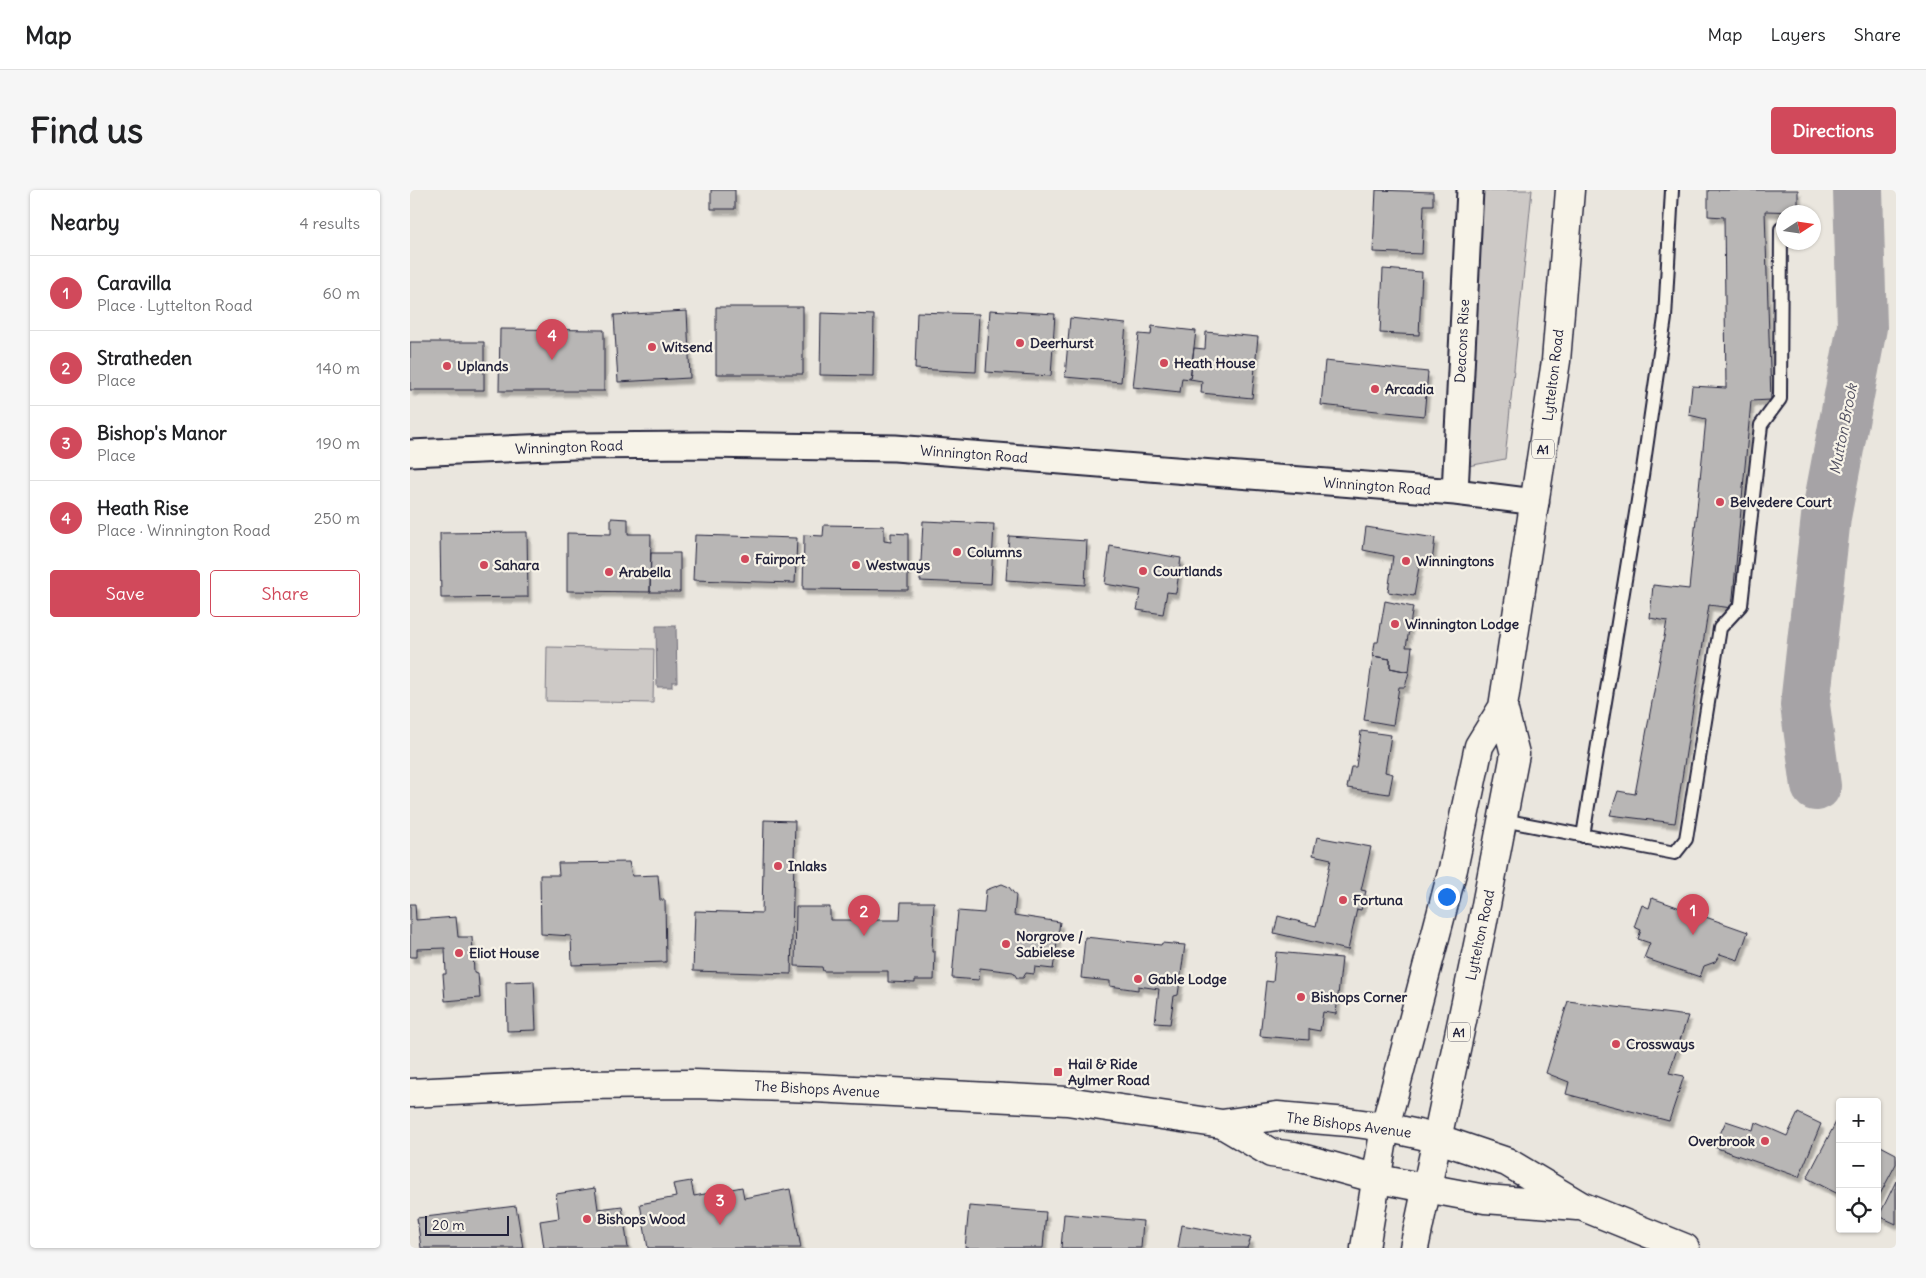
<!DOCTYPE html>
<meta charset="utf-8">
<style>
:root{--surface:#fff;--page:#f6f6f6;--text:#202124;--muted:#757577;--line:#e0e0e0;--accent:#d1495b}
body{margin:0;font-family:Delius,sans-serif;background:var(--page);color:var(--text)}
.controls{position:absolute;right:15px;bottom:15px;display:grid;overflow:hidden;border-radius:5px;box-shadow:0 1px 4px #0004}
.controls button{width:45px;height:45px;display:grid;place-items:center;padding:0;border:0;border-bottom:1px solid var(--line);background:var(--surface);color:var(--text);font:25px sans-serif}
.compass{position:absolute;left:1366px;top:15px;width:45px;height:45px;border-radius:50%;background:var(--surface);box-shadow:0 1px 4px #0004;rotate:78deg}
.scale{position:absolute;left:15px;bottom:12px;width:84px;box-sizing:border-box;padding-left:5px;border:2px solid #22223b;border-top:0;font-size:14px;line-height:18px;white-space:nowrap;color:#22223b;-webkit-text-stroke:4px #f7f3e8;paint-order:stroke}
.you{position:absolute;left:1036px;top:706px;width:18px;height:18px;margin:-12px;border:4px solid #fff;border-radius:50%;background:#1a73e8;box-shadow:0 0 0 8px #1a73e833}
.badge{display:grid;place-items:center;width:32px;height:32px;border-radius:50%;background:var(--accent);color:#fff;font-size:16px;font-weight:700}
.pin{position:absolute;translate:-50% -41px;filter:drop-shadow(0 1px 2px #0008)}
.pin::after{content:'';position:absolute;top:26px;width:18px;height:15px;background:inherit;clip-path:polygon(0 0,100% 0,50% 100%)}
.list{margin:0;padding:0;list-style:none}
h2{display:flex;justify-content:space-between;align-items:center;height:65px;margin:0;padding:0 20px;font-size:21px}
h2 small{font-size:16px;font-weight:400;color:var(--muted)}
.list li{display:grid;grid-template-columns:32px 1fr auto;gap:15px;align-items:center;box-sizing:border-box;height:75px;padding:0 20px;border-top:1px solid var(--line)}
.list b{display:block;font-size:19px;white-space:nowrap}
.list p{margin:0;font-size:16px;white-space:nowrap;color:var(--muted)}
.list em{font-size:16px;font-style:normal;color:var(--muted)}
.actions{display:flex;gap:10px;padding:15px 20px}
.actions a{flex:1;padding:11px 0;border:1px solid var(--accent);border-radius:5px;text-align:center;font-size:18px;color:var(--accent)}
.actions .main{background:var(--accent);color:#fff}
.icon{flex:none;width:28px;height:28px;fill:none;stroke:currentColor;stroke-width:2;stroke-linecap:round;stroke-linejoin:round}
.map{position:relative;flex:none;width:1486px;height:1058px;overflow:hidden;border-radius:5px}
header{display:flex;align-items:center;gap:30px;box-sizing:border-box;height:70px;padding:0 25px;background:var(--surface);border-bottom:1px solid var(--line)}
header strong{font-size:24px}
nav{display:flex;gap:28px;margin-inline-start:auto;font-size:18px}
.intro{display:flex;align-items:center;justify-content:space-between;box-sizing:border-box;height:120px;padding:0 30px}
h1{margin:0;font-size:35px}
.button{padding:12px 22px;border-radius:5px;background:var(--accent);color:#fff;font-size:18px;font-weight:700}
main{display:flex;gap:30px;padding:0 30px}
aside{flex:1;background:var(--surface);border-radius:5px;box-shadow:0 1px 4px #0004}
.map>svg:first-child{display:block}
</style>
<header>
<strong>Map</strong>
<nav><a>Map</a><a>Layers</a><a>Share</a></nav>
</header>
<div class="intro"><h1>Find us</h1><a class="button">Directions</a></div>
<main>
<aside>
<h2>Nearby<small>4 results</small></h2>
<ul class="list">
<li><span class="badge">1</span><div><b>Caravilla</b><p>Place · Lyttelton Road</p></div><em>60 m</em></li>
<li><span class="badge">2</span><div><b>Stratheden</b><p>Place</p></div><em>140 m</em></li>
<li><span class="badge">3</span><div><b>Bishop's Manor</b><p>Place</p></div><em>190 m</em></li>
<li><span class="badge">4</span><div><b>Heath Rise</b><p>Place · Winnington Road</p></div><em>250 m</em></li>
</ul>
<div class="actions"><a class="main">Save</a><a>Share</a></div>
</aside>
<div class="map">
<svg width="1486" height="1058" viewBox="0 0 1486 1058">
<defs>
<filter id="shadow"><feDropShadow dx="3" dy="5.5" stdDeviation="1" flood-color="#0004"/></filter>
</defs>
<rect width="100%" height="100%" fill="#eae6de"/>
<filter id="ink" filterUnits="userSpaceOnUse"><feTurbulence type="fractalNoise" baseFrequency=".02" numOctaves="2"/><feDisplacementMap in="SourceGraphic" scale="10" xChannelSelector="R" yChannelSelector="G"/><feConvolveMatrix kernelMatrix="1 2 1 2 8 2 1 2 1" color-interpolation-filters="sRGB"/></filter>
<g filter="url(#ink)">
<path fill="#cdc9c6" stroke="#787680" d="M1072 0H1122L1095 269 1058 276Z
M137 457 244 459 243 513 136 511Z"/>
<path fill="#a6a3a6" stroke="#716f7b" d="M246 436H266L267 492H262V497H247Z"/>
<g fill="none" stroke-linecap="round" stroke-linejoin="round">
<path stroke="#a6a3a6" stroke-width="50" d="M1406 596 1395 515 1416 327 1452 137 1448 0"/>
</g>
<path fill="#b8b6b5" stroke="#22223b" filter="url(#shadow)" d="M301 0H325V19H301Z
M966 0 1023 2V15H1014L1012 64 963 62Z
M1298 0H1388V22L1355 21 1361 210 1341 211 1322 418 1299 415 1265 633 1200 625 1208 601 1225 604 1257 431 1240 428 1243 395 1279 399 1296 229 1279 225 1282 196 1316 198 1314 27 1298 26Z
M973 79 1012 82 1009 145 970 143Z
M306 117H393V184H306Z
M580 120 645 124 641 186 576 182Z
M277 121 280 188 208 192 204 125Z
M507 122 569 124 566 182 505 179Z
M411 123 464 125 463 186 410 185Z
M660 128 716 134 711 192 655 187Z
M742 136 786 141 780 189 772 188 770 202 723 197 729 144 741 145Z
M90 139 194 140V201H89Z
M796 142 848 147 842 208 791 203 792 191 780 189 784 158 795 159Z
M0 152H74V200H0Z
M915 171 1018 182 1014 226 911 215Z
M201 328 218 329V344H241L240 402 157 401V343L201 344Z
M513 331 584 334 581 394 510 391Z
M414 335 474 336V351L481 352V343L498 344V400L393 399 394 345 413 346Z
M956 337 1025 348 1022 372 1010 371 1004 406 978 402 983 366 953 360Z
M117 342 118 407 31 408 30 343Z
M285 345 387 348 385 393 283 390Z
M599 346 677 351 675 395 596 390Z
M700 356 771 368 766 403 757 402 753 424 727 420 731 400 695 394Z
M241 363H270V402H240Z
M975 411 1003 417 996 457H1002L999 482 980 478V469L963 466 965 452H968Z
M963 466 980 469V478L999 482 995 497H989L983 535 954 530Z
M951 541 981 545 975 582 983 584 979 604 937 598 941 577H946Z
M354 630 385 631 381 784 283 781 285 721 352 723Z
M907 647 961 657 951 700 956 701 951 720 947 719 938 760 864 743 868 726 906 736 921 669 903 665Z
M219 672 222 686 248 685 250 710H255L256 772 162 775 161 746 131 744 130 685H149L148 673Z
M592 694 599 697 606 706 604 725 650 732 643 779 625 777 624 784 616 783 613 788H607L603 782 570 778 569 790 542 788 548 721 574 723 576 700Z
M1242 708 1338 742 1328 770 1310 764 1305 772 1294 776 1290 787 1234 768 1240 753 1228 749 1231 740 1224 737 1232 715 1239 718Z
M491 712H524L522 762H525L524 790H505V793L478 792V781H413L412 777 385 776 386 717H420V730H490Z
M0 714H5L6 730 46 727 48 747H62L64 782 68 783 70 808 35 811 33 784H36L35 758 7 759V767H0Z
M675 747 751 755 752 753 775 755 768 805 764 806 760 834 745 833 749 799 728 796V800L700 796V791L671 788Z
M866 762 932 768 926 824 913 822 910 841 899 839V850L850 846 856 791 863 792Z
M124 791 126 840 97 841 96 792Z
M1158 811 1278 826 1259 883 1274 886 1259 931 1156 904 1159 892 1136 883Z
M1388 923 1411 934 1389 987 1304 957 1316 931 1343 940 1345 932 1377 946Z
M1426 932 1430 935V1005L1397 988Z
M1467 954 1486 964V974L1467 1010Z
M281 991 284 1006 332 997 334 1008 380 999 391 1058H238L230 1014 266 1007 263 994Z
M1486 991V1034L1469 1026Z
M185 998 188 1019 212 1016 218 1058H134L130 1031 149 1028 146 1004Z
M106 1016 113 1058H11L7 1028Z
M559 1016 636 1022 633 1058H555Z
M654 1024 733 1031 731 1058H651Z
M772 1035 841 1048 837 1058H768Z"/>
<g fill="none" stroke-linecap="round" stroke-linejoin="round">
<g stroke="#22223b" stroke-width="16">
<path id="lane" d="M1093 630 1265 663 1276 649 1310 438 1331 415 1351 235 1370 209 1371 39
M1173 646 1232 286 1255 128 1262 0"/>
</g>
<g stroke="#22223b" stroke-width="29">
<path id="street" d="M0 263 163 256 292 255 485 258 1045 302 1126 312
M1045 302 1060 0"/>
</g>
<g stroke="#22223b" stroke-width="31">
<path id="secondary" d="M0 903 166 895 283 894 405 898 657 911 812 934 867 926 938 932 975 937 1026 948 1097 972 1171 1016 1275 1058
M812 934 861 963 884 966 968 989 1075 1009 1167 1016"/>
</g>
<g stroke="#22223b" stroke-width="31">
<path id="highway" d="M955 1058 975 937 1043 679 1069 556 1093 517
M1004 1058 1072 736 1105 564 1093 517 1146 171 1160 0"/>
</g>
<use href="#lane" stroke="#f7f3e8" stroke-width="12"/>
<use href="#street" stroke="#f7f3e8" stroke-width="25"/>
<use href="#secondary" stroke="#f7f3e8" stroke-width="28"/>
<use href="#highway" stroke="#f7f3e8" stroke-width="28"/>
</g>
</g>
<g fill="#d1495b" stroke="#f7f3e8" stroke-width="2">
<circle cx="610" cy="153" r="5"/>
<circle cx="242" cy="157" r="5"/>
<circle cx="754" cy="173" r="5"/>
<circle cx="37" cy="176" r="5"/>
<circle cx="965" cy="199" r="5"/>
<circle cx="1310" cy="312" r="5"/>
<circle cx="547" cy="362" r="5"/>
<circle cx="335" cy="369" r="5"/>
<circle cx="996" cy="371" r="5"/>
<circle cx="74" cy="375" r="5"/>
<circle cx="446" cy="375" r="5"/>
<circle cx="733" cy="381" r="5"/>
<circle cx="199" cy="382" r="5"/>
<circle cx="985" cy="434" r="5"/>
<circle cx="368" cy="676" r="5"/>
<circle cx="933" cy="710" r="5"/>
<circle cx="596" cy="754" r="5"/>
<circle cx="49" cy="763" r="5"/>
<circle cx="728" cy="789" r="5"/>
<circle cx="891" cy="807" r="5"/>
<circle cx="1206" cy="854" r="5"/>
<rect x="643" y="877" width="10" height="10" rx="2.5"/>
<circle cx="1355" cy="951" r="5"/>
<circle cx="177" cy="1029" r="5"/>
</g>
<g text-anchor="middle" dominant-baseline="central" stroke-width="4.5" stroke-linejoin="round" paint-order="stroke">
<g fill="#f7f3e8" stroke="#62616f" stroke-width="1">
<rect x="1122" y="249.5" width="22" height="19" rx="4"/>
<rect x="1038" y="832.5" width="22" height="19" rx="4"/>
</g>
<g font-size="12" font-weight="bold" fill="#22223b">
<text x="1133" y="259">A1</text>
<text x="1049" y="842">A1</text>
</g>
<g font-size="14" fill="#22223b" stroke="#f7f3e8">
<text transform="translate(1052 151) rotate(-87)">Deacons Rise</text>
<text transform="translate(1143 185) rotate(-83)">Lyttelton Road</text>
<text transform="translate(159 257) rotate(-2)">Winnington Road</text>
<text transform="translate(564 264) rotate(4)">Winnington Road</text>
<text transform="translate(967 296) rotate(4)">Winnington Road</text>
<text transform="translate(1070 745) rotate(-78)">Lyttelton Road</text>
<text transform="translate(407 899) rotate(3)">The Bishops Avenue</text>
<text transform="translate(939 935) rotate(7)">The Bishops Avenue</text>
</g>
<g font-size="14" font-weight="bold" fill="#22223b" stroke="#f7f3e8" text-anchor="start">
<text x="620" y="153">Deerhurst</text>
<text x="252" y="157">Witsend</text>
<text x="764" y="173">Heath House</text>
<text x="47" y="176">Uplands</text>
<text x="975" y="199">Arcadia</text>
<text x="1320" y="312">Belvedere Court</text>
<text x="557" y="362">Columns</text>
<text x="345" y="369">Fairport</text>
<text x="1006" y="371">Winningtons</text>
<text x="84" y="375">Sahara</text>
<text x="456" y="375">Westways</text>
<text x="743" y="381">Courtlands</text>
<text x="209" y="382">Arabella</text>
<text x="995" y="434">Winnington Lodge</text>
<text x="378" y="676">Inlaks</text>
<text x="943" y="710">Fortuna</text>
<text x="606" y="746">Norgrove /<tspan x="606" dy="16">Sabielese</tspan></text>
<text x="59" y="763">Eliot House</text>
<text x="738" y="789">Gable Lodge</text>
<text x="901" y="807">Bishops Corner</text>
<text x="1216" y="854">Crossways</text>
<text x="658" y="874">Hail &amp; Ride<tspan x="658" dy="16">Aylmer Road</tspan></text>
<text x="1345" y="951" text-anchor="end">Overbrook</text>
<text x="187" y="1029">Bishops Wood</text>
</g>
<g font-size="15" font-style="italic" fill="#504f60" stroke="#f7f3e8">
<text transform="translate(1433 239) rotate(-79)">Mutton Brook</text>
</g>
</g>
</svg>
<div class="controls">
<button>+</button>
<button>−</button>
<button><svg class="icon" aria-label="locate" viewBox="0 0 24 24"><circle cx="12" cy="12" r="6"/><path d="M12 2v4M12 18v4M2 12h4M18 12h4"/></svg></button>
</div>
<svg class="compass" viewBox="-18 -18 36 36"><path d="M0-13l5 13h-10z" fill="#e53935"/><path d="M0 13l5-13h-10z" fill="#757577"/></svg>
<div class="scale">20 m</div>
<div class="you"></div>
<div class="pin badge" style="left:1283px;top:745px">1</div>
<div class="pin badge" style="left:454px;top:746px">2</div>
<div class="pin badge" style="left:310px;top:1035px">3</div>
<div class="pin badge" style="left:142px;top:170px">4</div>
</div>
</main>
